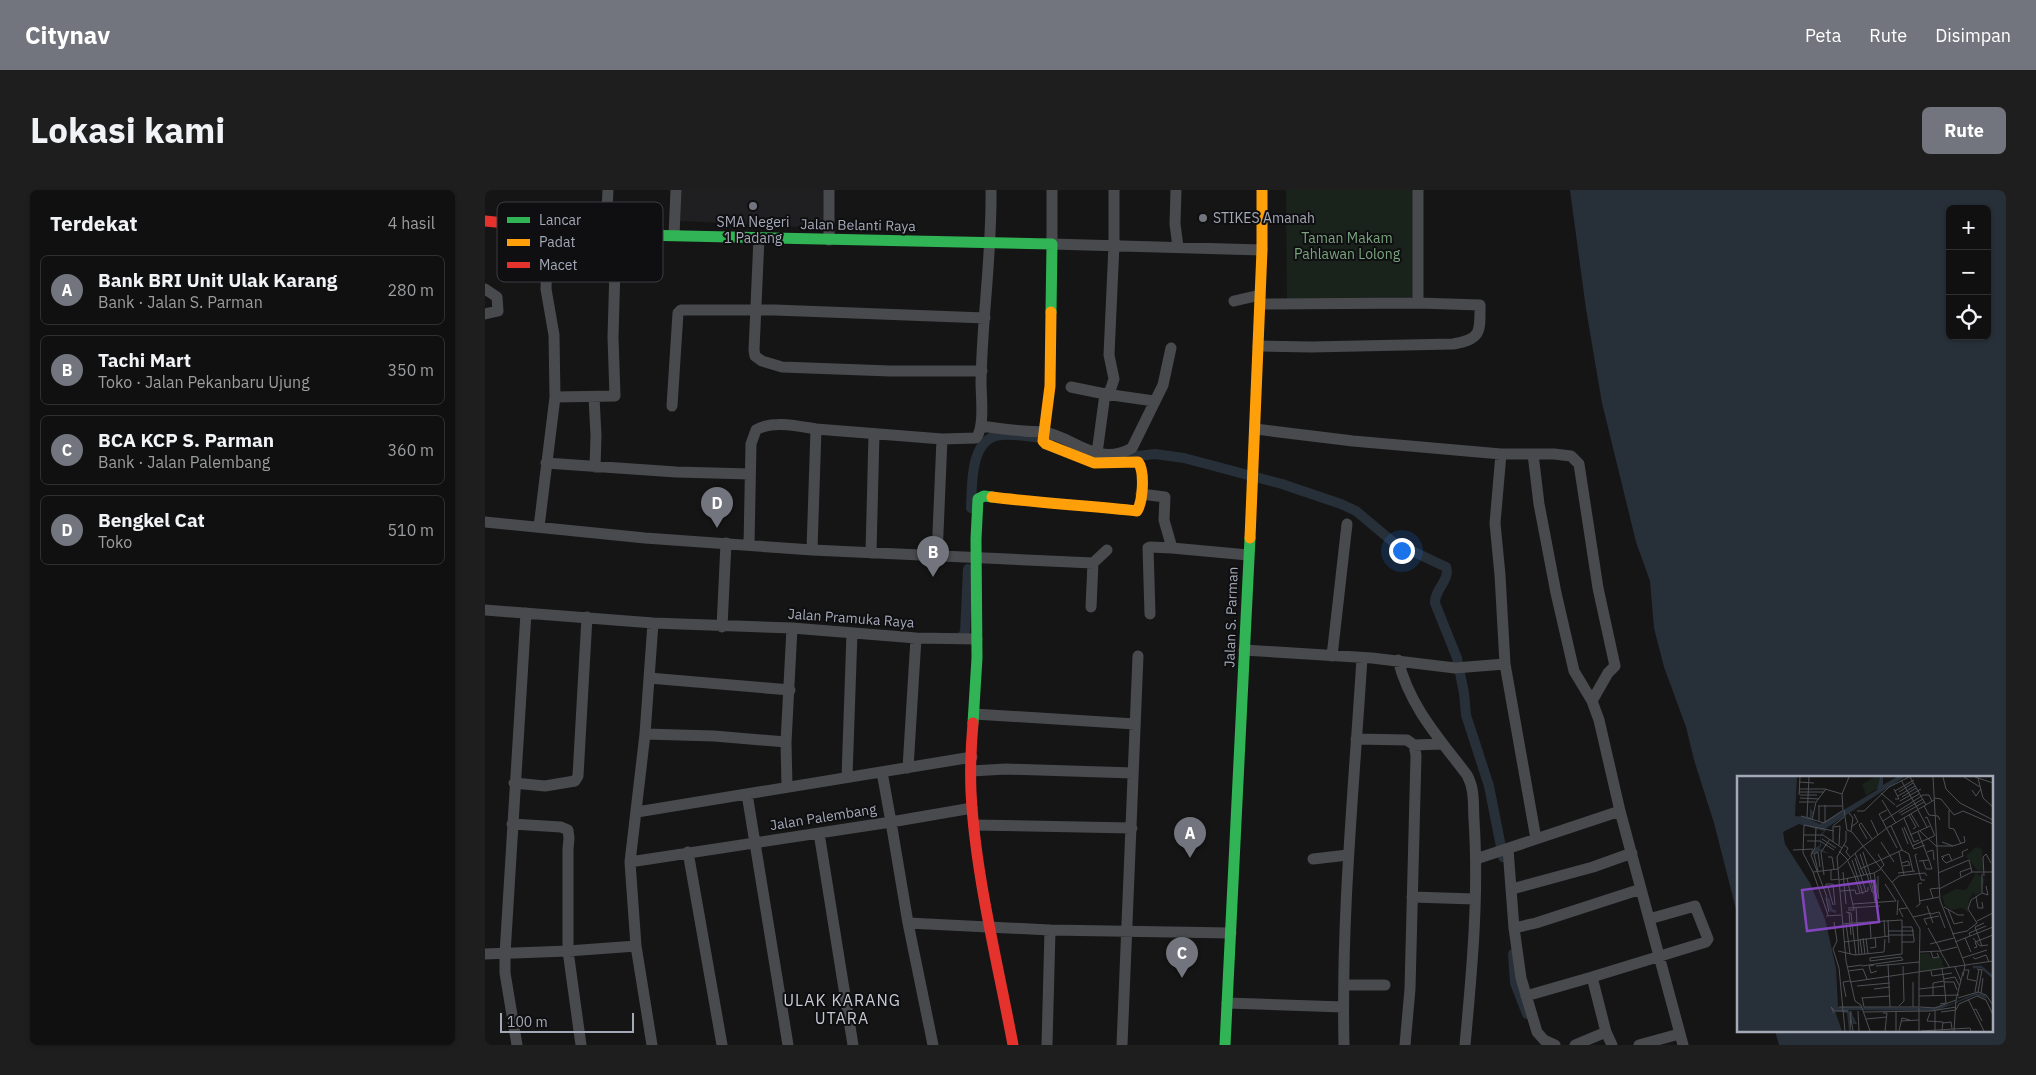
<!DOCTYPE html>
<html lang="id">
<meta charset="utf-8">
<style>
:root{--surface:#101010;--page:#1e1e1e;--text:#f1f3f6;--muted:#9c9d9f;--line:#303030;--accent:#72757e}
body{margin:0;font-family:"IBM Plex Sans",sans-serif;background:var(--page);color:var(--text)}
.controls{position:absolute;right:15px;top:15px;display:grid;overflow:hidden;border-radius:8px;box-shadow:0 1px 4px #0004}
.controls button{width:45px;height:45px;display:grid;place-items:center;padding:0;border:0;border-bottom:1px solid var(--line);background:var(--surface);color:var(--text);font:25px sans-serif}
.scale{position:absolute;left:15px;bottom:12px;width:134px;box-sizing:border-box;padding-left:5px;border:2px solid #a4a9b7;border-top:0;font-size:14px;line-height:18px;white-space:nowrap;color:#a4a9b7;-webkit-text-stroke:4px #0f0f11;paint-order:stroke}
.you{position:absolute;left:916px;top:360px;width:18px;height:18px;margin:-12px;border:4px solid #fff;border-radius:50%;background:#1a73e8;box-shadow:0 0 0 8px #1a73e833}
.badge{display:grid;place-items:center;width:32px;height:32px;border-radius:50%;background:var(--accent);color:#fff;font-size:16px;font-weight:700}
.pin{position:absolute;translate:-50% -41px;filter:drop-shadow(0 1px 2px #0008)}
.pin::after{content:'';position:absolute;top:26px;width:18px;height:15px;background:inherit;clip-path:polygon(0 0,100% 0,50% 100%)}
.list{margin:0;padding:0;list-style:none}
h2{display:flex;justify-content:space-between;align-items:center;height:65px;margin:0;padding:0 20px;font-size:21px}
h2 small{font-size:16px;font-weight:400;color:var(--muted)}
.list li{display:grid;grid-template-columns:32px 1fr auto;gap:15px;align-items:center;box-sizing:border-box;height:70px;margin:0 10px 10px;padding:0 10px;border:1px solid var(--line);border-radius:8px}
.list b{display:block;font-size:19px;white-space:nowrap}
.list p{margin:0;font-size:16px;white-space:nowrap;color:var(--muted)}
.list em{font-size:16px;font-style:normal;color:var(--muted)}
.icon{flex:none;width:28px;height:28px;fill:none;stroke:currentColor;stroke-width:2;stroke-linecap:round;stroke-linejoin:round}
.map{position:relative;flex:none;width:1521px;height:855px;overflow:hidden;border-radius:8px}
header{display:flex;align-items:center;gap:30px;box-sizing:border-box;height:70px;padding:0 25px;background:var(--accent);color:#fff}
header strong{font-size:24px}
nav{display:flex;gap:28px;margin-inline-start:auto;font-size:18px}
.intro{display:flex;align-items:center;justify-content:space-between;box-sizing:border-box;height:120px;padding:0 30px}
h1{margin:0;font-size:35px}
.button{padding:12px 22px;border-radius:8px;background:var(--accent);color:#fff;font-size:18px;font-weight:700}
main{display:flex;gap:30px;padding:0 30px}
aside{flex:1;background:var(--surface);border-radius:8px;box-shadow:0 1px 4px #0004}
.map>svg:first-child{display:block}
</style>
<header>
<strong>Citynav</strong>
<nav><a>Peta</a><a>Rute</a><a>Disimpan</a></nav>
</header>
<div class="intro"><h1>Lokasi kami</h1><a class="button">Rute</a></div>
<main>
<aside>
<h2>Terdekat<small>4 hasil</small></h2>
<ul class="list">
<li><span class="badge">A</span><div><b>Bank BRI Unit Ulak Karang</b><p>Bank · Jalan S. Parman</p></div><em>280 m</em></li>
<li><span class="badge">B</span><div><b>Tachi Mart</b><p>Toko · Jalan Pekanbaru Ujung</p></div><em>350 m</em></li>
<li><span class="badge">C</span><div><b>BCA KCP S. Parman</b><p>Bank · Jalan Palembang</p></div><em>360 m</em></li>
<li><span class="badge">D</span><div><b>Bengkel Cat</b><p>Toko</p></div><em>510 m</em></li>
</ul>
</aside>
<div class="map">
<svg width="1521" height="855" viewBox="0 0 1521 855">
<rect width="100%" height="100%" fill="#151515"/>
<path fill="#1f1f21" d="M196 0H341L340 38 195 31Z"/>
<path fill="#1a221c" d="M801 0H932L935 112 802 113Z"/>
<path fill="#272f38" fill-rule="evenodd" d="M1085 0H1521V855H1294L1290 841H1507V588H1254L1253 727 1229 633 1209 570 1201 537 1179 477 1169 438 1165 391 1151 352 1117 213 1101 119ZM1465 19H1502V146H1465Z"/>
<g fill="none" stroke-linecap="round" stroke-linejoin="round">
<path stroke="#272f38" stroke-width="10" d="M643 267 670 264 699 268 797 294 856 314 871 321 908 352 961 377C966 389 949 400 950 413L972 468 979 503 981 525 1004 596 1018 667
M486 318C487 298 485 256 508 247 519 242 550 247 563 249
M468 448H475L480 443 483 379
M1028 764 1030 793 1042 824"/>
<path stroke="#484a4e" stroke-width="11" d="M344 0V50
M567 0V54L777 60
M691 0 690 34 693 57
M933 0V113
M121 43 123 0
M189 45 191 0
M274 48 269 160 270 166 277 171 297 177 405 181H497
M0 99 12 107 13 121 0 124
M749 111 775 105
M773 156 826 157 968 154C997 149 995 142 995 115L933 113 775 114
M586 197 620 204 669 211
M70 207 130 206 128 147 131 44
M109 207 111 246 110 277
M187 216 193 123 196 120H290L500 128
M496 236C510 238 524 240 539 241 545 242 552 241 558 242 588 246 612 278 647 258L678 195 686 158
M770 239 868 251 1016 264H1069L1086 266 1094 274 1113 398 1130 476 1123 483 1107 511
M612 263 620 204 625 201 629 189 624 165 629 55V0
M1016 264 1010 333 1015 385 1020 474 1051 649
M1048 264 1054 314 1071 403 1089 481 1107 511 1114 530 1135 621 1198 855
M61 273 191 282 265 284
M656 304 680 307 679 330 687 358 763 365
M0 332 160 348 327 360 608 373 622 360
M54 337 70 207 69 145 61 99 63 38
M264 355 266 254 271 240C287 230 313 236 331 239
M327 360 331 239 457 249
M386 363 389 244
M452 366 457 249 491 248C500 237 496 206 496 192 497 128 507 64 506 0
M606 417 608 373
M0 420 168 433 307 438 431 448 492 449
M665 424 663 358 665 357 687 358
M237 437 241 353
M759 460 887 468 970 478 1020 474
M847 466 862 334
M913 470C925 517 954 548 982 585 990 599 988 615 989 630 994 705 987 780 980 855
M164 488 305 500
M489 524 650 534
M160 544 229 546 301 552
M871 549 922 550 929 555 931 565 925 799 920 855
M929 555 958 554
M423 578 431 448
M486 581 521 579 648 583
M397 582 406 632 487 618
M362 587 367 443
M29 593 60 596 90 591 93 586 102 427
M302 597 301 552 307 438
M262 604 303 855
M152 622 487 567
M27 634 76 637 83 640 84 648 83 659V761L96 855
M489 635 647 638
M334 643 368 855
M1023 659 1029 738 1036 788 1052 842 1059 850 1070 855
M203 662 237 855
M828 669 863 665
M991 669 1135 621
M145 672 160 544 168 433
M1027 699 1108 677 1147 663
M927 707 990 709
M423 733 448 855
M1029 738 1051 733 1156 699
M0 764 83 761 151 756
M1107 787 1221 752 1223 749 1210 716 1164 729
M859 795H900
M1041 806 1107 787 1121 842 1127 855
M742 813 858 817
M32 855 20 783V764L41 423
M167 855 151 756 145 672 406 632 423 733 565 740 746 743
M562 855 565 740
M637 855 653 466
M859 855C856 726 869 597 877 468
M1090 855 1121 842
M1154 855 1194 844"/>
<path stroke="#30b455" stroke-width="11" d="M155 45 567 54 566 122
M488 533 492 468 491 349 493 309 499 306 507 307
M740 855 765 348"/>
<path stroke="#ff9f0a" stroke-width="11" d="M507 307C555 313 604 316 652 321 658 311 660 281 653 272L609 273 561 254 558 251 565 196 566 122
M765 348 777 60V0"/>
<path stroke="#e5322d" stroke-width="11" d="M0 31 131 44 155 45
M488 533C486 556 485 579 486 602 490 684 513 774 528 855"/>
</g>
<g fill="#72757e" stroke="#0f0f11" stroke-width="2">
<circle cx="268" cy="16" r="5"/>
<circle cx="718" cy="28" r="5"/>
</g>
<g text-anchor="middle" dominant-baseline="central" stroke-width="4" stroke-linejoin="round" paint-order="stroke">
<g font-size="14" fill="#a4a9b7" stroke="#0f0f11" text-anchor="start">
<text x="728" y="28">STIKES Amanah</text>
<text x="268" y="32" text-anchor="middle">SMA Negeri<tspan x="268" dy="16">1 Padang</tspan></text>
</g>
<g font-size="14" fill="#a4a9b7" stroke="#0f0f11">
<text transform="translate(373 35) rotate(1)">Jalan Belanti Raya</text>
<text transform="translate(746 427) rotate(-88)">Jalan S. Parman</text>
<text transform="translate(366 428) rotate(4)">Jalan Pramuka Raya</text>
<text transform="translate(338 627) rotate(-9)">Jalan Palembang</text>
</g>
<g font-size="14" fill="#79a47d" stroke="#0f0f11">
<text x="862" y="48">Taman Makam<tspan x="862" dy="16">Pahlawan Lolong</tspan></text>
</g>
<g font-size="16" letter-spacing="1" fill="#c5c9d3" stroke="#0f0f11">
<text x="357" y="810">ULAK KARANG<tspan x="357" dy="18">UTARA</tspan></text>
</g>
</g>
<g transform="translate(1252 586)">
<rect width="256" height="256" fill="#151515"/>
<path d="M138 1H143L142 12 129 19 125 8ZM239 71 245 73 246 94 241 95 229 80ZM239 97 248 103 243 117 238 120 237 116 232 124 231 136 225 132 214 134 208 129 205 120 219 113 229 114ZM192 177 194 182 204 181 207 192 183 196V178Z" fill="#1a221c"/>
<path d="M0 1H60L58 40 73 41V31L77 29 73 32 76 36 74 44 83 48 140 14 143 1H146V9L160 1H167L88 53 89 54 84 60V70L82 72 93 78 83 75 74 79V75L83 69 84 58 87 55 62 48 46 56 48 68 73 107 88 143 99 192 101 231 192 232 214 228 239 217 248 219 256 236 250 223 239 219 198 235 111 234 114 236 120 248H116L114 237 112 255 110 237 98 235 105 255H0Z" fill="#272f38"/>
<path fill="none" stroke="#272f38" stroke-width="2.5" d="M91 122 94 134 99 136M236 191H244L256 201"/>
<path fill="none" stroke="#4e5056" stroke-width="1" d="M173 1 189 29M196 1 203 124 228 189 226 200M206 1 209 13 223 27 256 44M227 1 243 11M238 1 256 7M241 2 246 22 256 31M164 4 181 33M62 6 77 7M62 13H88L105 18M157 13 162 23H158M235 14 239 20 244 13M158 15 177 4M62 16H87M162 16 176 7M144 17 158 29M62 19 63 1M63 19H80M161 20 178 10M165 21 179 12M63 22 82 23M197 22 204 23 217 39 226 35 256 48M145 24 159 47M163 25 184 13M62 26H78M88 29V46M81 30H105M187 30 192 39 201 40 203 44M159 31 182 18M107 34 110 54M150 34 142 38 160 72M181 34 190 51M212 34V52L217 53 224 68M106 35 105 18 112 1M120 35H127L152 11 172 1M112 37 116 42 114 55M162 37 186 23M174 38 182 51M164 39 187 26M172 39 179 51 176 53M64 40 87 47 105 35M70 41 72 1M167 42 177 66 182 64M188 42 190 41 198 60M75 44 79 26 89 13M134 44 141 59M146 45 186 19H192L195 25M82 46V30M154 50 165 74 172 78 176 95M97 51 103 50 102 69M114 51 121 46 117 38M167 51 177 73 188 69M79 52 78 72 74 79 90 121M165 52 171 68M110 54 115 56 157 109 183 153 182 203M97 55 67 49 66 77 76 96 101 93M109 55V65L100 81 109 185 118 225 124 229 133 255M183 55 199 70M181 56 192 84M66 59H86L105 72M173 59 193 50M85 63 99 72M130 63 122 49 124 47 135 63M70 65H83L97 74M96 66V50L107 41M144 66 157 86M107 69 111 72 109 76 113 81M175 70 197 60M199 70H216L205 66M216 70 228 66 227 60M124 72 150 52 197 24M56 74 76 73M102 75 110 83 118 101M81 76 83 91M126 76 133 98M162 76 167 99M190 76 196 74 197 84M118 77 127 99M123 78 130 99M141 78 147 89 144 92M180 78 178 79 184 104H188M91 81H95L97 93M204 81 212 78 215 85M207 81 205 83 209 87 226 80 225 76 231 73M118 82 124 100M115 84 126 118M182 85 192 84 195 93H189L186 85M139 86 165 74M165 87 171 85 173 89 166 90M101 93 125 71M123 93 139 86M94 94V104L102 103M81 95 77 78 81 76M76 96 91 139M106 96 109 128M235 96H256M137 97 142 123M161 97 178 95M201 97 232 84 235 96M130 98 135 116H137M133 98 138 126M87 99 84 76 93 63M124 100 129 116M141 100V122M247 100 246 81 249 78 254 87M118 101 123 117M224 101 223 96 234 92M110 102 117 134H111M102 104 137 97 144 93M155 106 162 100 177 98 188 97 190 100M89 111V108H96L98 129M91 111 96 129M202 113 235 96M103 115 118 114 119 118 131 115V111M245 117 251 119 249 110M89 121 92 136M239 121 241 132H246L245 126M196 122 193 113 202 112M182 125 202 121M116 128 159 125 148 108M190 130 196 147M119 131 122 179M179 131 183 128 181 108 185 107M207 131 221 139H227M111 132 143 130M211 133 217 148 226 146M109 136 114 137 115 147 165 144M112 137 114 159M194 138 202 136 208 152M160 139 161 124M89 140 104 139M166 141 162 133 170 132M176 141 194 137M147 144 148 160M151 144 152 167M133 145 134 162M240 145 256 137M97 146 100 165 96 173 102 192M109 147 113 178M105 148 115 147 119 179M190 149 187 143 202 140M165 151H175L177 163V166H165M191 152 204 175 220 171M152 155H177M215 158 230 155 240 147 231 133 234 124 245 117V98M152 159H177M233 160 232 157 249 150M126 162 128 178M129 162 131 178M228 162 234 176M236 162 243 170 251 169M123 163 125 178M107 166 152 160M218 166 256 151M193 168 217 162M245 170 238 151 247 147M133 172 139 171 138 161M237 172 240 171 238 166 256 159M101 175 118 179 147 176 148 163M183 176 203 175 213 192M194 176 196 182 202 181 200 177M236 181 238 183 249 179 252 186M225 182 250 174M133 185V182L165 178V144M151 188 153 231M137 189 132 190 134 197 140 195M125 190 166 184 164 181 133 185M139 190 182 186M110 191 125 189M218 191 224 205M102 192 108 255M240 193 245 194 241 216M227 194H232L230 203 239 205M111 195 126 193 130 203M194 195 195 200 215 197M207 203 218 201 222 209M113 206 256 185M176 206V231M207 206H217L220 214M120 210 153 207M137 213 153 211M182 213 208 210M238 216 242 193M244 217 246 202M182 220 222 219M196 220V207L207 205 205 193M109 221 106 206 113 205M125 221 127 231H182M125 222 153 220M221 222 241 216 249 219 256 229M231 223 247 255M203 228 209 227 207 205M162 230 167 225 166 190M102 231H125M182 231V203M183 231 198 232 219 224M237 234 239 233 245 245M121 235 122 255M126 236 194 235 219 231M204 236 219 234 222 228 240 220 249 224 256 239M97 237 94 231 98 235H111M113 237 116 255M146 237H150L148 255M193 237 190 245 206 246 205 254M129 243 150 241M164 245 182 244M206 247 214 246 215 253M113 255 114 235M159 255V235M162 255 165 242 173 244M182 255V231M184 255 233 252 234 255M198 255V235M217 255 219 224 226 196"/>
<path fill="#8345bd" fill-opacity="0.15" stroke="#8345bd" stroke-width="2.5" d="M137 105 142 146 70 155 65 114Z"/>
<rect width="256" height="256" fill="none" stroke="#a4a9b7" stroke-width="2.5"/>
</g>
<rect x="12" y="12" width="166" height="80" rx="8" fill="#0f0f11" stroke="#3c3d43" stroke-width="1"/>
<rect x="22" y="27" width="23" height="6" fill="#30b455"/>
<rect x="22" y="49" width="23" height="7" fill="#ff9f0a"/>
<rect x="22" y="72" width="23" height="6" fill="#e5322d"/>
<g font-size="14" fill="#a4a9b7">
<text x="54" y="35">Lancar</text>
<text x="54" y="57">Padat</text>
<text x="54" y="80">Macet</text>
</g>
</svg>
<div class="controls">
<button>+</button>
<button>−</button>
<button><svg class="icon" aria-label="locate" viewBox="0 0 24 24"><circle cx="12" cy="12" r="6"/><path d="M12 2v4M12 18v4M2 12h4M18 12h4"/></svg></button>
</div>
<div class="scale">100 m</div>
<div class="you"></div>
<div class="pin badge" style="left:705px;top:668px">A</div>
<div class="pin badge" style="left:448px;top:387px">B</div>
<div class="pin badge" style="left:697px;top:788px">C</div>
<div class="pin badge" style="left:232px;top:338px">D</div>
</div>
</main>
